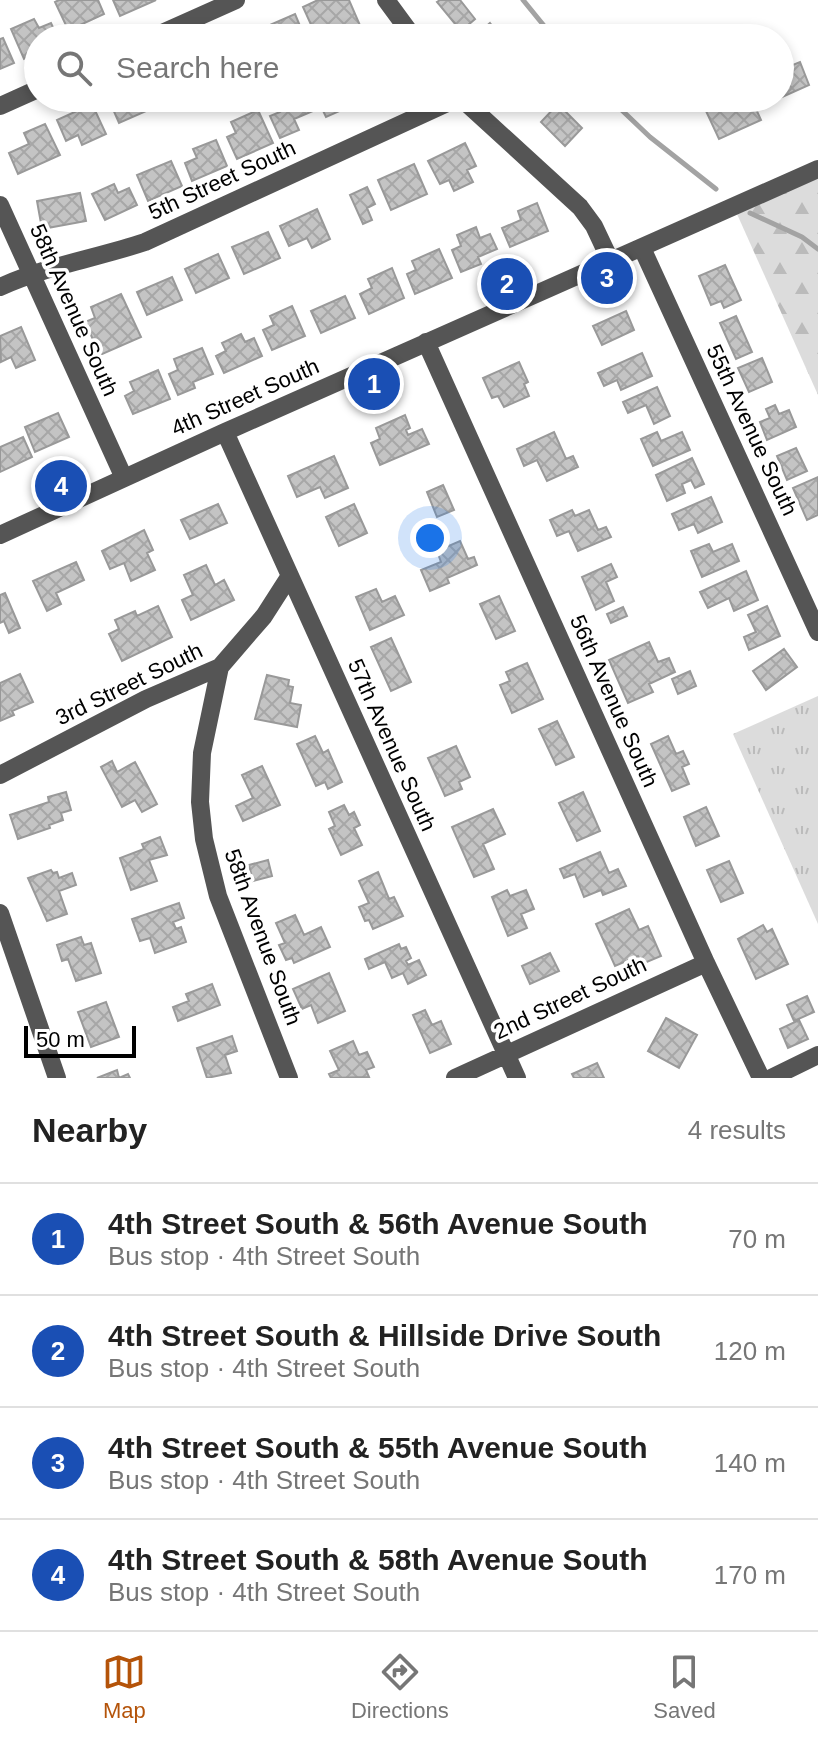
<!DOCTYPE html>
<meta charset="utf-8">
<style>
:root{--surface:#fff;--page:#f6f6f6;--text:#222;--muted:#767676;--line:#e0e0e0;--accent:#b45309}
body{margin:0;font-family:Helvetica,sans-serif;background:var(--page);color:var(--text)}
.scale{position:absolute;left:24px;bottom:20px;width:112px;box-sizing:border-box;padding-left:8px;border:4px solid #000;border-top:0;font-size:22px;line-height:28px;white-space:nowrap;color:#000;-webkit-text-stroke:6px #fff;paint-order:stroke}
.you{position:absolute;left:430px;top:538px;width:28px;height:28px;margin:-20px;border:6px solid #fff;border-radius:50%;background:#1a73e8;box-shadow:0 0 0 12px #1a73e833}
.badge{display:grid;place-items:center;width:52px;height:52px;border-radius:50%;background:var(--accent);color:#fff;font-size:26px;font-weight:700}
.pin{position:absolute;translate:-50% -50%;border:4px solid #fff;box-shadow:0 2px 8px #0006}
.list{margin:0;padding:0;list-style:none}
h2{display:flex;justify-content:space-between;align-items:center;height:104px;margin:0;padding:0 32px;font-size:34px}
h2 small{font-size:26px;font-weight:400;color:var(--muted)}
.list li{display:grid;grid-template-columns:52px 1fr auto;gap:24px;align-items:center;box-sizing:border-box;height:112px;padding:0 32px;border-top:2px solid var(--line)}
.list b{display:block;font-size:30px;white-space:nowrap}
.list p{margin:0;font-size:26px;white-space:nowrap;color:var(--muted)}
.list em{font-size:26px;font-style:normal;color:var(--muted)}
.icon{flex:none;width:44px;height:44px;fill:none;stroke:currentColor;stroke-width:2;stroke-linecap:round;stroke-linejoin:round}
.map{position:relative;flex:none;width:818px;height:1078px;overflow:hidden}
.search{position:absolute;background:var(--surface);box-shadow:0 4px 12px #0003;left:24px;right:24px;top:24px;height:88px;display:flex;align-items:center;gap:20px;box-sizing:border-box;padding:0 28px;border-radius:44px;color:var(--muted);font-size:30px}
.sheet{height:552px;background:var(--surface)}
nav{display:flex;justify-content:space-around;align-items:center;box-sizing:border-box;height:112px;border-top:2px solid var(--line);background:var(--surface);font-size:22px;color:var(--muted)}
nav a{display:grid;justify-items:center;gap:4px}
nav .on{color:var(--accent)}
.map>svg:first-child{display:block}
</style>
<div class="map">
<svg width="818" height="1078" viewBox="0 0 818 1078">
<defs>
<pattern id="forest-firs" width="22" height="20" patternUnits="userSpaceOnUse" patternTransform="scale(2)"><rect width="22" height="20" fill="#dcdcdc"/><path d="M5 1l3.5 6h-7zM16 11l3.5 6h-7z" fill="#bbb"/></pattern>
<pattern id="park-tufts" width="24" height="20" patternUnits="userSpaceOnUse" patternTransform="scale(2)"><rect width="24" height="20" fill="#dcdcdc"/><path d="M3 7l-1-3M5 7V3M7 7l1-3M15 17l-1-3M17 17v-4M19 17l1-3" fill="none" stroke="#bbb"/></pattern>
<pattern id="building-cross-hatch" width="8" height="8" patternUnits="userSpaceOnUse" patternTransform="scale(2)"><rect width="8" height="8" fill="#c4c4c4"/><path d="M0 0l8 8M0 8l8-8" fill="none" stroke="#a7a7a7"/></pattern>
</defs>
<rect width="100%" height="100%" fill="#fff"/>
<path fill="url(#forest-firs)" d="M818 178V395L737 214Z"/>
<path fill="url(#park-tufts)" d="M818 696V924L733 734Z"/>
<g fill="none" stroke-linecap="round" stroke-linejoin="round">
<path stroke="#a3a3a3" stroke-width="5" d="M523 0 554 38
M609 98 650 137 716 189
M750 213 802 237 818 249"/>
</g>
<path fill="url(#building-cross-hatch)" stroke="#999" stroke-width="2" d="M59 0H98L104 14 80 25 84 34 72 38 55 2Z
M113 0H156L120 16Z
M318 0H349L362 30 345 38H329L327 33 317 38 303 7Z
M440 0H460L475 19 461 31 437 2Z
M295 14 305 38H259L256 31Z
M34 19 39 28 51 23 58 38H38V52L24 59 11 29Z
M490 23 502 38H473Z
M3 38 14 63 0 69V39Z
M783 55 788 67 800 62 809 85 780 98V57Z
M113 98H149L153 108 119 123 109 100Z
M284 98H296L299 104 308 100 313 111 294 119 299 130 280 138 270 116 280 112 275 102Z
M317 98H361L362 101 326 117Z
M518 98H539L529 109Z
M734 98H751L761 120 719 139 706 111Z
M92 104 106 134 82 145 78 135 66 141 57 120Z
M558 104 582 128 565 146 541 122Z
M258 110 273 143 237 159 227 137 236 133 231 122Z
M45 124 60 155 18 174 9 153 29 144 24 133Z
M216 140 227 166 192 181 185 163 197 158 193 149Z
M465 143 476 166 467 170 473 182 454 191 449 180 440 184 428 161Z
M171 161 182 186 148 201 137 175Z
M414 164 427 194 391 210 378 180Z
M114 184 118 193 129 188 137 205 105 220 92 194Z
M367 187 375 204 367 208 372 220 363 224 350 195Z
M80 193 86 221 42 229 37 201Z
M537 203 548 231 510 247 502 228 521 220 518 211Z
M317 209 330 239 312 248 307 238 289 246 280 226Z
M476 227 480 238 490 234 497 249 478 257 481 264 461 272 452 250 461 246 457 235Z
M268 232 280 258 244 274 232 247Z
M439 249 452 278 415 294 407 274 416 270 412 261Z
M218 254 229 278 196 293 185 269Z
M725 265 741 300 724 308 721 301 711 305 699 276Z
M392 268 404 298 369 314 360 294 372 288 368 279Z
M172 277 182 300 147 315 137 292Z
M121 294 141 337 100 355 85 322 95 318 91 307Z
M345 296 355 318 321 333 311 311Z
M292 306 305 336 272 350 263 330 274 325 270 316Z
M626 311 634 330 602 345 593 326Z
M736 316 752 352 736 359 720 323Z
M21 327 35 360 16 368 11 357 1 362 0 336Z
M241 334 245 342 254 338 262 356 224 373 216 356 226 351 222 343Z
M202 348 213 374 193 382 195 388 178 395 169 374 178 370 174 359Z
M642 353 652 376 621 390 617 380 604 386 598 373Z
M762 358 772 382 749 392 738 368Z
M519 362 528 382 524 384 529 396 504 407 498 396 492 398 483 378Z
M158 370 170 399 133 414 125 396 134 391 130 382Z
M657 387 670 416 654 424 646 405 628 413 623 402Z
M775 405 779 414 789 410 796 427 767 440 760 422 770 418 766 409Z
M58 413 69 437 35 452 25 427Z
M405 415 410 428 406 430 408 435 422 429 429 444 380 465 371 443 380 439 376 428Z
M554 432 566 459 573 456 578 467 547 481 537 460 524 466 517 449Z
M657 432 661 441 682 432 690 450 653 466 641 439Z
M23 437 32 457 0 472V447Z
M796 448 807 471 787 480 777 456Z
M334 456 348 488 325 498 320 487 297 497 288 476Z
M692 458 704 484 695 488 691 480 682 484 685 493 667 501 656 475Z
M818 477V515L807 520 793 488Z
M443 485 454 510 437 517 427 492Z
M711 497 722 522 698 533 694 524 679 530 672 514Z
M218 504 227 523 190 539 181 520Z
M354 504 367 533 339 546 326 517Z
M572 510 575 516 589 510 598 530 606 527 611 537 578 551 569 531 557 536 550 520Z
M144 530 153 550 147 553 155 570 131 581 124 563 110 569 102 551Z
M460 541 468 559 474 557 477 565 447 578 449 583 430 591 421 570 441 562 437 551Z
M709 544 713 552 732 544 739 561 702 577 691 551Z
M76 562 84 580 56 593 61 604 47 611 33 581Z
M611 564 617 577 606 582 614 601 596 610 582 577Z
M206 565 215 585 224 580 234 600 191 620 182 600 193 595 184 575Z
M746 571 758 600 734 611 729 598 708 608 700 592Z
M376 589 382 602 395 596 404 615 370 630 356 597Z
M5 593 20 628 9 633 4 621 0 623V595Z
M499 596 515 631 496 639 480 604Z
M158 606 172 637 122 661 109 634 119 629 115 620 135 611 137 616Z
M767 606 780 636 749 650 744 637 756 632 748 615Z
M623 607 627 616 611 623 607 614Z
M391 638 411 682 391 691 371 647Z
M649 642 658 662 669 658 675 672 649 684 653 692 628 703 609 660Z
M784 649 797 667 766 690 753 671Z
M527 663 543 699 512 713 500 685 510 681 506 672Z
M690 671 696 686 678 694 672 679Z
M20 674 33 702 12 711 14 715 0 721V683Z
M267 675 289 680 288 686 293 687 290 703 301 705 297 727 255 719Z
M557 721 574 757 556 765 539 729Z
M315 736 323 753 328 750 342 782 328 789 325 782 316 786 297 744Z
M668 736 676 754 683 751 689 764 682 767 689 784 672 791 651 744Z
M456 746 470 777 459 782 462 789 445 796 428 758Z
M112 761 117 772 135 762 157 804 142 812 135 800 122 807 101 767Z
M262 766 280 805 243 821 236 806 253 798 242 775Z
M66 792 71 810 61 813 63 820 49 825 50 828 18 839 10 815 49 802 48 797Z
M583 792 600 831 577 841 559 803Z
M344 805 349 815 354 812 360 825 354 828 362 845 341 855 329 829 335 826 329 812Z
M706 807 719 836 696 846 684 817Z
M493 809 505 834 483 844 494 869 474 877 452 827Z
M160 837 167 855 149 860 157 881 131 890 120 858 144 849 142 844Z
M600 852 609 873 618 869 626 886 603 895 601 890 584 897 575 874 564 878 560 869Z
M268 860 272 876 253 881 249 865Z
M729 861 743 893 721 902 707 870Z
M51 870 53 873 57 872 59 878 72 873 76 885 59 891 67 914 47 921 28 878Z
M378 872 389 899 394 897 403 916 373 929 369 920 365 921 359 907 369 903 359 881Z
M507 890 510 896 526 890 534 909 521 914 527 928 508 936 492 897Z
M179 903 184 918 173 922 176 929 181 927 186 942 155 953 150 938 140 941 132 919Z
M629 909 639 930 648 926 661 956 642 964 638 956 615 966 596 924Z
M295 915 304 935 321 927 330 947 294 963 292 958 286 960 279 945 285 943 276 923Z
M763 925 767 932 772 929 788 964 756 979 738 939Z
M81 937 84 945 91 943 101 973 76 981 68 959 62 961 57 945Z
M399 944 401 949 406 947 411 958 406 961 408 965 419 960 426 975 408 984 403 973 392 978 385 962 369 969 365 959Z
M550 953 559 971 530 984 522 966Z
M329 973 345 1011 318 1023 311 1005 302 1009 293 989Z
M212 984 220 1005 178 1021 173 1007 189 1001 186 994Z
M807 996 814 1012 794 1021 787 1005Z
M106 1002 119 1037 91 1047 78 1012Z
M425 1010 432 1025 441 1021 451 1044 430 1053 413 1015Z
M666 1018 697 1035 679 1068 648 1051Z
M799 1020 808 1039 788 1048 780 1029Z
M232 1036 237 1051 225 1055 231 1073 207 1078 197 1048Z
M353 1041 359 1055 367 1052 374 1067 366 1070 369 1077 331 1078 329 1074 339 1070 330 1051Z
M597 1063 604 1078H574L572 1074Z
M117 1070 119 1078 128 1074 130 1078H97Z"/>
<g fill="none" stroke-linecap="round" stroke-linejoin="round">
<path stroke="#555" stroke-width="18" d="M386 0 414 38
M151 38 236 0
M461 98 580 207 594 226 611 262
M0 106 38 89
M0 205 124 478
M642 248 818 632
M0 287C46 266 97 258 145 242L458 98
M426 342 706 963 761 1078
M225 432 517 1078
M0 535 225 432 818 169
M220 667 202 753 200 802 204 839 218 896 289 1078
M0 775 146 699 220 667 264 616 289 577
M0 913 57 1078
M455 1078 706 963
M771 1078 818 1055"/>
</g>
<g text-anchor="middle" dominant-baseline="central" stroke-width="7" stroke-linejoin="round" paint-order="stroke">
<g font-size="22" fill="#000" stroke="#fff">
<text transform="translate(222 180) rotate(-25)">5th Street South</text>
<text transform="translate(74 310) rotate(66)">58th Avenue South</text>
<text transform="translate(245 397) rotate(-24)">4th Street South</text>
<text transform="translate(752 430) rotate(65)">55th Avenue South</text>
<text transform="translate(129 684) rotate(-26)">3rd Street South</text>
<text transform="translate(614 701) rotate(66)">56th Avenue South</text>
<text transform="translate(392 745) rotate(66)">57th Avenue South</text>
<text transform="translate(263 937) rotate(70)">58th Avenue South</text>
<text transform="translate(570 998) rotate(-25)">2nd Street South</text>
</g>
</g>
</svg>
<div class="scale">50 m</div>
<div class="you"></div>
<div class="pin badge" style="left:374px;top:384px;background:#1a4fb4">1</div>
<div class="pin badge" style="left:507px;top:284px;background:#1a4fb4">2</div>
<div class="pin badge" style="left:607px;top:278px;background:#1a4fb4">3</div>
<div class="pin badge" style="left:61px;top:486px;background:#1a4fb4">4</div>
<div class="search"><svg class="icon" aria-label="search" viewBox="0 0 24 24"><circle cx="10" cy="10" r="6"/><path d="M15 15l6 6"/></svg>Search here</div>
</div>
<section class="sheet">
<h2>Nearby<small>4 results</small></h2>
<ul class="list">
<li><span class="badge" style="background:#1a4fb4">1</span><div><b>4th Street South &amp; 56th Avenue South</b><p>Bus stop · 4th Street South</p></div><em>70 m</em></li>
<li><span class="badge" style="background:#1a4fb4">2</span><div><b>4th Street South &amp; Hillside Drive South</b><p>Bus stop · 4th Street South</p></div><em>120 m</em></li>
<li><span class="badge" style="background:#1a4fb4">3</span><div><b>4th Street South &amp; 55th Avenue South</b><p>Bus stop · 4th Street South</p></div><em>140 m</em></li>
<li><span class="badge" style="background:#1a4fb4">4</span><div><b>4th Street South &amp; 58th Avenue South</b><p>Bus stop · 4th Street South</p></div><em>170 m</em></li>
</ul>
</section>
<nav>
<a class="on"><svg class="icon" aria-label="map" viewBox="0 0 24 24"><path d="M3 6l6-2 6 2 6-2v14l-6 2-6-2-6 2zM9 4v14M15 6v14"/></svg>Map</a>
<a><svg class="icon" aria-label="directions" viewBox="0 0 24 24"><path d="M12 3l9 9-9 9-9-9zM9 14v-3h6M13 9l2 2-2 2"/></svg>Directions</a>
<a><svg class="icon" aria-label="saved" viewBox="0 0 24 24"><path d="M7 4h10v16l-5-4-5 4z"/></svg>Saved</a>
</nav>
